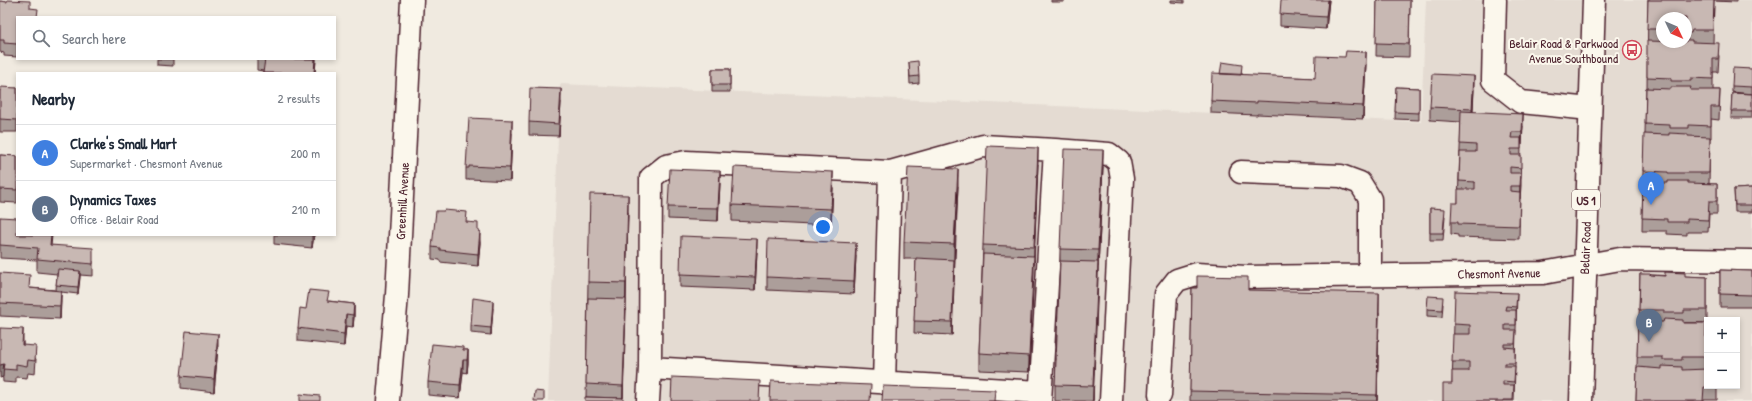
<!DOCTYPE html>
<meta charset="utf-8">
<style>
:root{--surface:#fff;--page:#f6f6f7;--text:#1f2937;--muted:#747a83;--line:#e0e1e3;--accent:#d1495b}
body{margin:0;font-family:"Patrick Hand",sans-serif;background:var(--page);color:var(--text)}
.controls{position:absolute;right:12px;bottom:12px;display:grid;overflow:hidden;border-radius:0px;box-shadow:0 2px 6px #0003}
.controls button{width:36px;height:36px;display:grid;place-items:center;padding:0;border:0;border-bottom:1px solid var(--line);background:var(--surface);color:var(--text);font:20px sans-serif}
.compass{position:absolute;left:1656px;top:12px;width:36px;height:36px;border-radius:50%;background:var(--surface);box-shadow:0 2px 6px #0003;rotate:134deg}
.you{position:absolute;left:823px;top:227px;width:14px;height:14px;margin:-10px;border:3px solid #fff;border-radius:50%;background:#1a73e8;box-shadow:0 0 0 6px #1a73e833}
.badge{display:grid;place-items:center;width:26px;height:26px;border-radius:50%;background:var(--accent);color:#fff;font-size:13px;font-weight:700}
.pin{position:absolute;translate:-50% -33px;filter:drop-shadow(0 1px 2px #0008)}
.pin::after{content:'';position:absolute;top:21px;width:14px;height:12px;background:inherit;clip-path:polygon(0 0,100% 0,50% 100%)}
.list{margin:0;padding:0;list-style:none}
h2{display:flex;justify-content:space-between;align-items:center;height:52px;margin:0;padding:0 16px;font-size:17px}
h2 small{font-size:13px;font-weight:400;color:var(--muted)}
.list li{display:grid;grid-template-columns:26px 1fr auto;gap:12px;align-items:center;box-sizing:border-box;height:56px;padding:0 16px;border-top:1px solid var(--line)}
.list b{display:block;font-size:15px;white-space:nowrap}
.list p{margin:0;font-size:13px;white-space:nowrap;color:var(--muted)}
.list em{font-size:13px;font-style:normal;color:var(--muted)}
.icon{flex:none;width:22px;height:22px;fill:none;stroke:currentColor;stroke-width:2;stroke-linecap:round;stroke-linejoin:round}
.map{position:relative;flex:none;width:1752px;height:401px;overflow:hidden}
.search{position:absolute;background:var(--surface);box-shadow:0 2px 6px #0003;left:16px;top:16px;width:320px;height:44px;display:flex;align-items:center;gap:10px;box-sizing:border-box;padding:0 14px;border-radius:0px;color:var(--muted);font-size:15px}
.panel{position:absolute;background:var(--surface);box-shadow:0 2px 6px #0003;left:16px;top:72px;width:320px;height:164px;border-radius:0px}
.map>svg:first-child{display:block}
</style>
<div class="map">
<svg width="1752" height="401" viewBox="0 0 1752 401">
<rect width="100%" height="100%" fill="#f0eae0"/>
<filter id="ink" filterUnits="userSpaceOnUse"><feTurbulence type="fractalNoise" baseFrequency=".025" numOctaves="2"/><feDisplacementMap in="SourceGraphic" scale="8" xChannelSelector="R" yChannelSelector="G"/><feConvolveMatrix kernelMatrix="1 2 1 2 8 2 1 2 1" color-interpolation-filters="sRGB"/></filter>
<g filter="url(#ink)">
<path fill="#e4dbd2" fill-rule="evenodd" d="M1426 0H1752V401H548L560 84 1421 122ZM1662 18H1686V42H1662ZM1707 320H1737V386H1707Z"/>
<g fill="none" stroke-linecap="round" stroke-linejoin="round">
<g stroke="#4a1f2b" stroke-width="25">
<path id="minor" d="M1495 0 1493 80 1521 102 1590 109
M890 172 983 146 1055 150
M1241 172 1341 176 1360 183 1370 199V275
M884 383 890 172 686 162 666 166 651 178 650 368 1040 392
M1160 395 1166 294 1177 280 1196 274 1246 277 1543 273 1620 259 1752 261
M388 401 397 295 412 0
M648 401 650 368
M1040 401 1055 150 1109 154 1119 162 1122 179 1111 401"/>
</g>
<g stroke="#4a1f2b" stroke-width="25">
<path id="major" d="M1581 401 1594 0"/>
</g>
<use href="#minor" stroke="#fbf7ec" stroke-width="22"/>
<use href="#major" stroke="#fbf7ec" stroke-width="22"/>
</g>
<path fill="#ac9e9a" stroke="#4a1f2b" fill-rule="evenodd" d="M1051 0H1064V2H1051Z
M1171 0H1184V3L1171 2Z
M1329 0 1326 29 1280 26V14Z
M1377 0H1410L1409 57 1376 56Z
M1648 0H1736V2L1714 1 1713 43 1719 56 1718 72H1713V90H1720L1719 120 1711 119V138H1710L1709 184H1717V214H1709L1708 232H1687V235L1667 234V231H1642L1643 171 1645 134 1646 88H1647ZM1662 18H1686V42H1662Z
M0 1 30 8 38 17H17V57L4 56V53L0 52Z
M157 59H173V66L157 65Z
M257 59H316L315 73H263V71L257 70Z
M909 62 919 76V83L910 84Z
M1366 64 1363 119 1257 114V115L1211 113V101L1220 74 1242 72V75L1315 78Z
M712 69H730V92H712Z
M1752 69V94L1732 92V86Z
M1396 87 1419 88V120L1395 119Z
M17 88V132H0V90Z
M1474 89 1473 112 1523 126 1521 145 1519 239 1458 237V235L1451 234V222L1458 203 1461 122 1430 120V107Z
M1732 93 1752 94V118H1731Z
M561 102 559 136 529 135V122Z
M512 133 510 181 469 179V180H466V168Z
M0 155 17 156V203L0 202Z
M1038 164 1029 372 979 370V353L983 245Z
M1103 167 1098 267 1093 401H1055V385L1060 261V249Z
M720 183 718 221 668 219V207Z
M958 186 952 335 914 333 916 259H904V242Z
M833 188 831 226 732 221V205Z
M1752 188V212H1735L1734 189Z
M1430 208 1445 216 1443 240H1430Z
M628 212 623 398 586 397 588 282Z
M0 217 51 245 93 261V276L80 275 78 294 61 292 60 319 0 316V273L30 288 56 290 57 274 37 272V260L0 258Z
M467 222 478 231 480 243 478 266 440 262V260L432 259V247Z
M274 235H314L312 248 274 244Z
M757 252 755 290 680 287V274Z
M856 256 854 294 767 290V277Z
M1720 270 1752 271V307H1720Z
M1640 274 1651 275 1707 277V323H1684H1706L1705 370 1717 386V400H1704V401H1636L1637 367 1638 320H1639Z
M1192 288 1248 290 1379 312 1377 401H1190Z
M1517 293 1514 401H1443L1452 384 1454 324Z
M329 301 354 304V317L353 327 346 326 344 346 298 341V328L306 309Z
M1443 304 1442 317 1427 316V309Z
M493 308 491 335 471 333V326Z
M0 328 23 342V345L36 359 35 374 28 373 27 378 16 377V383L3 382Z
M218 347 214 392 181 388V376Z
M463 350H468V363L467 373 463 372 460 398 428 395V382Z"/>
<path fill="#8c817d" stroke="#4a1f2b" d="M1328 0H1329L1326 29V17Z
M1366 52V64L1363 119V106Z
M315 59H316L315 73H314Z
M1474 76V89L1472 122V109Z
M561 89V102L559 136V124Z
M1523 114V126L1522 145V132Z
M512 120V133L510 181V168Z
M1038 148V164L1034 264V247Z
M1103 150V167L1098 267V250Z
M958 169V186L954 261V244Z
M720 171V183L718 221V208Z
M833 172V188L831 226V209Z
M1521 173V186L1520 199V186Z
M628 195V212L626 299V283Z
M480 231V243L478 266V254Z
M51 235H52L50 258V245Z
M312 235H314L312 248Z
M757 239V252L755 290V277Z
M856 243V256L854 294V281Z
M1034 256V272L1029 372V356Z
M954 260V272L952 335V322Z
M1098 262V279L1093 401V386Z
M80 271V278L78 294V287Z
M61 291V303L60 319V306Z
M1379 293V312L1377 401Z
M626 299V312L623 398V386Z
M493 301V308L491 335V328Z
M354 304V317L353 327V315Z
M346 314V326L344 346V334Z
M23 329V342L22 358V345Z
M218 334V347L214 392V379Z
M468 350V363L467 373V360Z
M463 360V372L460 398V385Z
M4 364 3 377 0 378V365Z"/>
<path fill="#c8b8b3" stroke="#4a1f2b" d="M7 0 30 1V8L38 9 37 17H17V44L4 43V40H0V1L7 2Z
M1281 0H1328L1326 17 1280 14Z
M1377 0H1410L1409 44 1376 43Z
M1648 0H1714L1713 30H1692L1691 33H1686V18H1662V29H1647Z
M1686 40H1692V42L1719 43 1718 59H1713V79L1691 78V81H1671V78L1647 77V41L1686 42Z
M1346 51 1366 52 1363 106 1257 101V103L1211 101 1212 73 1315 78 1316 56 1345 57Z
M265 59H315L314 73H263Z
M918 61 919 76 910 77 909 62Z
M1222 62 1242 65 1241 75 1220 74Z
M1733 68 1752 69V87L1732 86Z
M712 69H730V85H712Z
M1432 74 1474 76 1472 109 1430 107Z
M1 87 17 88V120L0 119V90H1Z
M1396 87 1419 88V113L1395 112Z
M1671 87H1691L1690 90H1720L1719 107H1711V126L1689 125V128H1670V125L1645 124 1646 88 1671 89Z
M530 88 561 89 559 124 529 122Z
M1732 93 1752 94V111H1731Z
M1461 111 1523 114 1522 132H1512L1511 138H1521V149H1511V155H1521V168L1510 167V173H1521L1520 186H1510V191L1520 192 1519 226 1458 224V222H1451L1452 203H1458V189H1475V182L1459 181 1460 152H1476V145L1460 144Z
M469 118 512 120 510 168 469 166V168H466Z
M1669 133 1688 134V136L1710 137 1709 173H1668V172L1643 171 1644 134 1669 135Z
M987 146 1038 148 1034 247 983 245Z
M1064 149 1103 150 1098 250 1060 249Z
M0 155 17 156V190L0 189Z
M734 167 833 172 831 209 732 205Z
M908 167 958 169 954 244 904 242Z
M670 169 720 171 718 208 668 207Z
M1668 181H1688V183L1717 184V201H1709L1708 220 1687 219V222H1667V219L1642 218 1643 183H1668Z
M1752 188V205H1735L1734 189Z
M590 194 628 195 626 283 588 282Z
M1430 208 1445 209 1443 233H1430Z
M444 210 467 212 466 222 478 223V231H480L478 254 440 250V248L432 247 436 211H444Z
M0 217 17 218V235H51L50 245 93 248V264L37 259 38 248 0 245Z
M681 236 757 239 755 277 680 274Z
M768 239 856 243 854 281 767 277Z
M983 254 1034 256 1029 356 979 353Z
M916 258 954 260 952 322 914 321Z
M1060 261 1098 262 1093 386 1055 385Z
M58 269 80 271 78 287 56 285Z
M1720 270 1752 271V295L1720 294Z
M1665 272 1685 273V276L1707 277V310H1684V313H1664V310H1639L1640 274H1650L1651 275 1665 276Z
M0 273 30 275 29 288 61 291 60 306 0 303Z
M1197 276 1248 277V290L1379 293 1377 395 1190 391 1192 288H1197Z
M309 290 329 292 327 301 354 304 353 315 346 314 344 334 298 328 300 308 306 309Z
M1455 291 1517 293 1516 307 1506 306 1505 310H1516V325H1505V330H1516L1515 344H1504V347L1515 348V363H1504V366H1515L1514 382 1503 381V385H1514L1513 400H1503V401H1443V384H1452V371H1469V362H1452L1453 334H1470V325L1454 324Z
M1428 296 1443 297 1442 310 1427 309Z
M473 298 493 301 491 328 471 326Z
M588 298 626 299 623 386 586 384Z
M1664 319 1683 320V323H1706L1705 357H1682V360H1663V357H1637L1638 320 1649 321V322H1663Z
M0 328 23 329 22 345 36 346 35 361 28 360 27 366 16 364V370L3 369 4 364 0 365Z
M186 331 218 334 214 379 181 376Z
M432 344 463 347V350H468L467 360H463L460 385 428 382Z
M1662 366 1682 367V370L1707 369V386H1717V388L1704 387 1703 401H1636L1637 367 1662 369Z
M672 377 760 381 759 401H671Z
M771 381 871 385 870 401H770Z
M883 386 995 390 994 401H882Z
M535 391 544 392V401H534Z
M300 394 320 396V401H300Z
M585 397 623 398V401H585Z"/>
</g>
<defs>
<g id="bus-ring" transform="scale(1)"><circle r="9.5" fill="#fbf7ec" stroke="#d1495b" stroke-width="1.5"/><path d="M-5-6H5V4H4V6H2V4H-2V6H-4V4H-5ZM-3.5-4V0h7V-4ZM-3.5 1.2v1.5H-2V1.2ZM2 1.2v1.5H3.5V1.2Z" fill="#d1495b"/></g>
</defs>
<g fill-rule="evenodd">
<use href="#bus-ring" x="1632" y="50"/>
</g>
<g text-anchor="middle" dominant-baseline="central" stroke-width="4" stroke-linejoin="round" paint-order="stroke">
<rect fill="#fbf7ec" stroke="#7f6065" stroke-width="1" x="1572" y="190" width="28" height="20" rx="3"/>
<g font-size="12" font-weight="bold" fill="#4a1f2b">
<text x="1586" y="200">US 1</text>
</g>
<g font-size="13" fill="#4a1f2b" stroke="#fbf7ec" text-anchor="end">
<text x="1618" y="43">Belair Road &amp; Parkwood<tspan x="1618" dy="15">Avenue Southbound</tspan></text>
</g>
<g font-size="13" fill="#4a1f2b" stroke="#fbf7ec">
<text transform="translate(402 201) rotate(-87)">Greenhill Avenue</text>
<text transform="translate(1585 248) rotate(-88)">Belair Road</text>
<text transform="translate(1499 273) rotate(-1)">Chesmont Avenue</text>
</g>
</g>
</svg>
<div class="controls">
<button>+</button>
<button>−</button>
</div>
<svg class="compass" viewBox="-18 -18 36 36"><path d="M0-13l5 13h-10z" fill="#e53935"/><path d="M0 13l5-13h-10z" fill="#747a83"/></svg>
<div class="you"></div>
<div class="pin badge" style="left:1651px;top:205px;background:#3f7fe0">A</div>
<div class="pin badge" style="left:1649px;top:342px;background:#5c6f8a">B</div>
<div class="search"><svg class="icon" aria-label="search" viewBox="0 0 24 24"><circle cx="10" cy="10" r="6"/><path d="M15 15l6 6"/></svg>Search here</div>
<section class="panel">
<h2>Nearby<small>2 results</small></h2>
<ul class="list">
<li><span class="badge" style="background:#3f7fe0">A</span><div><b>Clarke's Small Mart</b><p>Supermarket · Chesmont Avenue</p></div><em>200 m</em></li>
<li><span class="badge" style="background:#5c6f8a">B</span><div><b>Dynamics Taxes</b><p>Office · Belair Road</p></div><em>210 m</em></li>
</ul>
</section>
</div>
